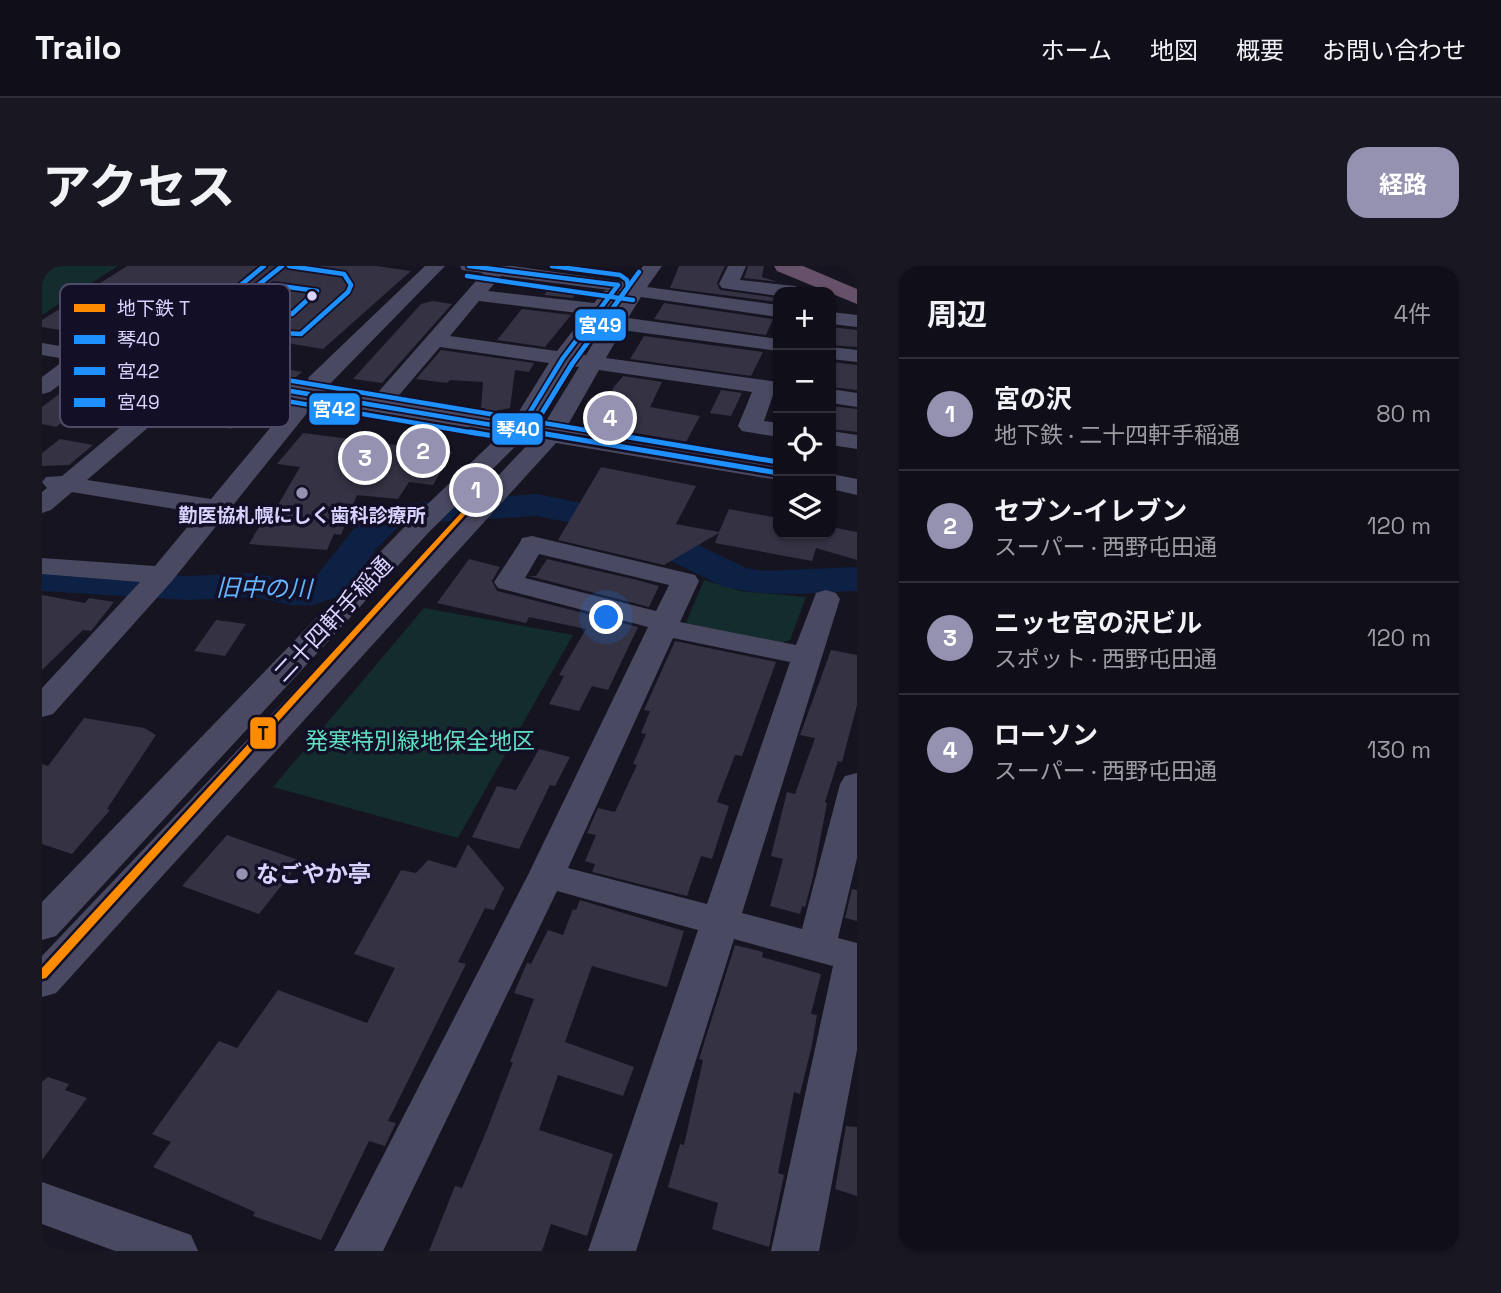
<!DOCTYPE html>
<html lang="ja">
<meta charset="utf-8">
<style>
:root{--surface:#100f19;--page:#191822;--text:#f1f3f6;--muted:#9c9ca2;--line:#302f38;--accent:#9591b1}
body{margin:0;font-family:"Space Grotesk","Noto Sans JP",sans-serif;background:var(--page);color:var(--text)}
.controls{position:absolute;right:21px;top:21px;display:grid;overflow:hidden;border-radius:14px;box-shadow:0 2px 5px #0004}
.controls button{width:63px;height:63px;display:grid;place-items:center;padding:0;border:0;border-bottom:2px solid var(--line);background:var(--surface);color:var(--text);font:35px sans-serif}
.you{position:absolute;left:565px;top:352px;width:24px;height:24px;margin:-18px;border:5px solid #fff;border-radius:50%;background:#1a73e8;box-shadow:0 0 0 10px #1a73e833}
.badge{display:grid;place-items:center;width:46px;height:46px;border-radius:50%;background:var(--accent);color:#fff;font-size:23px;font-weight:700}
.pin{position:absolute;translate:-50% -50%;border:4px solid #fff;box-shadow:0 2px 7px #0006}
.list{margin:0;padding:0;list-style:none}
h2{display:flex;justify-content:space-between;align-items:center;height:91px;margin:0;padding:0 28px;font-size:30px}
h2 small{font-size:23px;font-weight:400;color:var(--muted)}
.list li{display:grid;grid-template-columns:46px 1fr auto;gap:21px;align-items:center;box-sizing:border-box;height:112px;padding:0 28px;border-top:2px solid var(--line)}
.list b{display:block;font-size:26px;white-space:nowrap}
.list p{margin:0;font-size:23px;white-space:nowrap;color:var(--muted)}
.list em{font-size:23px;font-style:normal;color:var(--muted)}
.icon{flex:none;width:38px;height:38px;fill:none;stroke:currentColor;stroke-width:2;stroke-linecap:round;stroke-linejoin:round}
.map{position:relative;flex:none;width:815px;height:985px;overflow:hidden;border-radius:21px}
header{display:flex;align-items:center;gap:42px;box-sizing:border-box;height:98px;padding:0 35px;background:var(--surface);border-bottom:2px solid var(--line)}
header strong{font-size:33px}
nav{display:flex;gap:38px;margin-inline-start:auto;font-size:24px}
.intro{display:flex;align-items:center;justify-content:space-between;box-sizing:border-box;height:168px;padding:0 42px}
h1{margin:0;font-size:49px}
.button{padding:18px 32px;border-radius:21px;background:var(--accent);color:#fff;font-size:24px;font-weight:700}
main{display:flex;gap:42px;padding:0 42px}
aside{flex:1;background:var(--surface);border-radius:21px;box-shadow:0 2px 5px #0004}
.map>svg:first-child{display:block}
</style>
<header>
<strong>Trailo</strong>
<nav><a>ホーム</a><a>地図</a><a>概要</a><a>お問い合わせ</a></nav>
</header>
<div class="intro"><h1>アクセス</h1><a class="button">経路</a></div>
<main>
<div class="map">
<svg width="815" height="985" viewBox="0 0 815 985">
<rect width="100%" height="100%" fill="#161421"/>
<path fill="#132c2d" d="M0 0H76L0 49Z
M662 314 698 325 764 331 748 374 739 377 644 357Z
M382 342 531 369 416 572 231 521Z"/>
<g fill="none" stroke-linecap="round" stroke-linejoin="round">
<path fill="#0d2144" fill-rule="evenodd" d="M495 228 592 248 704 302 723 305 815 301V325C769 327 725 332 680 320L568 265 495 250 359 258 336 281 300 329 272 339H249L212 331 145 334 0 325V301L145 310 212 307 249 315 272 313 310 265 336 240Z"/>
</g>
<path fill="#343243" d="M85 0H335L369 5 281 83 203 70 188 75 167 71 183 55 169 47 140 67 129 65 109 79 0 61V54Z
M637 0H683L675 17 678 24 736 32V36L628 22Z
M706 0H722L720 11 736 16 702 12Z
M509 19 537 23 531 32 502 29Z
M390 35 410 38 340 117 311 113 379 38Z
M622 37 731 53 724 69 612 53Z
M480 43 529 49 503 81 455 74Z
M789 61 815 64V81L789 79Z
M602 70 721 86 709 110 588 93Z
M399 84 492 97 487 106 473 104 468 142 443 147V142H439L441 116 408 114 405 117 374 113Z
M789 96 815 99V124L789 121Z
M234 101 260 106 249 115 222 111Z
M42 109 74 115 14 161 0 158V141Z
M581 110 620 116 608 141 658 150 644 176 573 164 582 142 558 166 571 122Z
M679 124 700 127 689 150 668 147Z
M204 126 231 131 209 150 202 149 189 163 124 153 150 128 193 135Z
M789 140 815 143V166L789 163Z
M261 167 410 186 391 219 367 216 356 233 315 229 299 269 292 268 285 284 207 278 226 246H232L258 201 235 198Z
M18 173 51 179 27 199 0 200V187Z
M559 201 654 220 634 258 677 266 687 243 736 252V268H789V261L815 266V294L774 282 770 295 673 277 677 267 622 299 516 274Z
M427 293 458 301 450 315 455 325 596 361 566 424 550 420 537 445 507 438 522 410 517 409 544 363 487 351 484 357 395 337Z
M505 293 595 314 617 320 607 341 487 310H494Z
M0 329 43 337 47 332 72 336 49 365 41 364 0 404Z
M174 354 204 358 183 390 152 385Z
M633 375 734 396 700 490 693 489 675 536 687 540 670 593 659 590 645 630 550 606 553 598 543 595 554 569 545 567 556 542 573 546 595 499 591 498 604 468 599 467 608 445 602 444Z
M789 384 815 389V439L800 496 796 495 783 536 785 537 771 611 763 641 760 640 758 648 728 640 741 593 729 590 745 526 753 528 773 472 758 469Z
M42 452 102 462 114 469 65 543 68 544 30 588 0 578V498L6 500Z
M497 483 528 491 513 520 508 519 477 583 430 571 455 520 474 524Z
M185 569 259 595 217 648 140 620Z
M426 578 462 622 452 644 443 642 416 696 424 698 346 855 354 857 343 880 327 875 279 974 211 950 213 946 111 901 129 876 110 868 177 775 195 782 236 724 325 757 353 702 312 688 359 604 374 607 386 594 414 602Z
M810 623 815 624V655L803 652Z
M538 634 642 665 625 721 550 700 523 776 592 801 581 830 516 809 497 864 571 888 545 970 509 958 500 985H387L413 920 420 922 444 866 471 796H468L492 733 472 727 485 697 489 698 506 664 521 669 531 643 534 644Z
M693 679 721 686 720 691 779 708 769 748 775 749 770 779 758 828 752 826 736 907 742 909 727 981 670 963 676 937 626 921 638 878 642 879 661 794 657 793Z
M6 811 27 818 23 824 45 832 0 894V816Z
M804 860 815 861V930L793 923Z"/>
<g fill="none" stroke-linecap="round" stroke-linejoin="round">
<path stroke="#333142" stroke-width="21" stroke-dasharray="21 10" stroke-linecap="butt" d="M180 48 253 59 299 18 229 8"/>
<path fill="#4a4962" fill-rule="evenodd" d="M383 0H403L282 124 331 132 441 7 420 4 418 0H471L589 17 601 0H620L605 21 736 39V51L599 31 586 52 736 73V85L580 64 564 92 736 116V130L731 129 722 155 736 157V171L700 165 696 160 710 126 557 104 523 164 736 200V214L514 177 14 727 0 731V690L491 173 483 171 388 265 14 670 0 674V636L370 253 460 167 274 136 130 315 11 448 0 451V422L98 316 0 308V292L113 300 157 247 30 226 9 244 0 247V226L5 222 0 216 4 211 20 210 136 113 46 97 8 126 0 128V111L24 93 0 89V77L108 95 163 52 170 50 180 56 177 60 130 98 262 120 267 111ZM459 10 567 24 562 25 552 37 446 25ZM575 25 582 26 544 89 535 88 579 29ZM437 35 544 48 515 85 408 70ZM398 81 507 97 471 155 352 135ZM527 100 537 101 501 160 492 159ZM159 116 253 132 169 233 45 214Z
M686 0H704L698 14 753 20 763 26H736V30L680 22 677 18Z
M789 46 815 49V61L789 58Z
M789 81 815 84V96L789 93Z
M789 123 815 127V141L789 137Z
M789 165 815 169V183L789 179Z
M789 208 815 213V229L789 223Z
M490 270 653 309 657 315 638 356 754 379 774 327 784 324 794 327 798 333 700 647 760 663 798 518 803 510 815 507V592L796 672 815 677V784L777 985H729L791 700 692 673 594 985H546L656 664 515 625 341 985H292L486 609 606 361 456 322 452 316 477 278 480 272ZM497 288 627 319 614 345 483 312ZM631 372 748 396 665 638 526 602Z
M0 916 149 969 156 985H73L0 958Z"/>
<path fill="#67516a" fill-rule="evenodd" d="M732 0H761L815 23V38L735 5Z"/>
<g stroke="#130f26" stroke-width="8">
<path id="bus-1-far1" d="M427 0 576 19
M112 102 503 168
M112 102 240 0
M477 164 521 92 576 19"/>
</g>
<g stroke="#130f26" stroke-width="10">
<path id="bus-1" d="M492 166 736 207"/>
</g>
<g stroke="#130f26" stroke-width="8">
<path id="bus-2-far1" d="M425 10 591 34
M187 56 232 19 275 25 250 48 245 47
M110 112 438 168
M487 168 530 98 597 6"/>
</g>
<g stroke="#130f26" stroke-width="10">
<path id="bus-2" d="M428 166 475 174
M486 169 488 166"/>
</g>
<g stroke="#130f26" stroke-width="8">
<path id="bus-3-far1" d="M173 40 222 0
M241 67 259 68 306 26 309 19 302 8 247 0
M114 92 567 168
M487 168 530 98 586 21 585 14 578 9 510 0"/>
</g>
<g stroke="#130f26" stroke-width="10">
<path id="bus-3" d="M556 166 736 196
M486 169 488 166"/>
</g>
<use href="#bus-1-far1" stroke="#1e90ff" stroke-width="4.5"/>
<use href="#bus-1" stroke="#1e90ff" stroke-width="5"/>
<use href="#bus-2-far1" stroke="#1e90ff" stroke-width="4.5"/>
<use href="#bus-2" stroke="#1e90ff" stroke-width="5"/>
<use href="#bus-3-far1" stroke="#1e90ff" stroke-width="4.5"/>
<use href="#bus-3" stroke="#1e90ff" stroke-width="5"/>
<g stroke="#130f26" stroke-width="5">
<path id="metro-1" d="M442 223 444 224V226L4 712 0 713V702L440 224Z"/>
</g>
<use href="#metro-1" fill="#ff8c00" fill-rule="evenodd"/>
</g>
<circle fill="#d9d4ff" stroke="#130f26" stroke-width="2.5" cx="270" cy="30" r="6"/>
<g fill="#9591b1" stroke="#130f26" stroke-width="2.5">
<circle cx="260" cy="227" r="7"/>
<circle cx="200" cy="608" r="7"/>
</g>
<g text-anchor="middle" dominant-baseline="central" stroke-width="7" stroke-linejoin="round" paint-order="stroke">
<g font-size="19" font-weight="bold" fill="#d9d4ff" stroke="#130f26">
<text x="260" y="249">勤医協札幌にしく歯科診療所</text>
</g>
<g font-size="23" fill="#d9d4ff" stroke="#130f26">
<text transform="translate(291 353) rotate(-47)">二十四軒手稲通</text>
</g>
<g font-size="23" fill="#5fe0c0" stroke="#130f26">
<text x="378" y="475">発寒特別緑地保全地区</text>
</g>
<g font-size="23" font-weight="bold" fill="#d9d4ff" stroke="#130f26" text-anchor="start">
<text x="214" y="608">なごやか亭</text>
</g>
<g font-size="24" font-style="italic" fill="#62b6ff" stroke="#130f26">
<text transform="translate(222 322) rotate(1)">旧中の川</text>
</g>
</g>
<rect x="18" y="18" width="230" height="143" rx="10" fill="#130f26" stroke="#4e4a67" stroke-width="2"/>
<rect x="32" y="38" width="31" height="8" fill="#ff8c00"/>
<rect x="32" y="69" width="31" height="9" fill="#1e90ff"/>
<rect x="32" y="101" width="31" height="8" fill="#1e90ff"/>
<rect x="32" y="132" width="31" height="9" fill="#1e90ff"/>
<g font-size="19" fill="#d9d4ff">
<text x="75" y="49">地下鉄 T</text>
<text x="75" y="80">琴40</text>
<text x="75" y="112">宮42</text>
<text x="75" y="143">宮49</text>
</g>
<g stroke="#130f26" stroke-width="2.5">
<rect x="532" y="42" width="53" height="34" rx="7" fill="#1e90ff"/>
<rect x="266" y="126" width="53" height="34" rx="7" fill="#1e90ff"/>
<rect x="449" y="146" width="53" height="34" rx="7" fill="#1e90ff"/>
<rect x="207" y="450" width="28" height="34" rx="7" fill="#ff8c00"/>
</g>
<g font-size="19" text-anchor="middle" font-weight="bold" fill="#fff">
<text x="558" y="66">宮49</text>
<text x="292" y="150">宮42</text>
<text x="476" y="170">琴40</text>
</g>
<g font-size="19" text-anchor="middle" font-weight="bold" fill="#111">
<text x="221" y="474">T</text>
</g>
</svg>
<div class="controls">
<button>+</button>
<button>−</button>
<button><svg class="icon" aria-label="locate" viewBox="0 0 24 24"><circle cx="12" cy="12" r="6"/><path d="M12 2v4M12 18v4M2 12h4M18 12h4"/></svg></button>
<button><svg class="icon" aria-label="layers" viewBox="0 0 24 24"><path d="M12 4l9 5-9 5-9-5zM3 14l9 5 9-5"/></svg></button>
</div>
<div class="you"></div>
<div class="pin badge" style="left:434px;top:224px">1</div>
<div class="pin badge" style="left:381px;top:185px">2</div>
<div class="pin badge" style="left:323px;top:192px">3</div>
<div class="pin badge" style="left:568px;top:152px">4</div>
</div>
<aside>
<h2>周辺<small>4件</small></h2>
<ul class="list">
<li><span class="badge">1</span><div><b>宮の沢</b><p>地下鉄 · 二十四軒手稲通</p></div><em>80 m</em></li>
<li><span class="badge">2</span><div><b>セブン-イレブン</b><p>スーパー · 西野屯田通</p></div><em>120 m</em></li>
<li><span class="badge">3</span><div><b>ニッセ宮の沢ビル</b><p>スポット · 西野屯田通</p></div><em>120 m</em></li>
<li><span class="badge">4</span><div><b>ローソン</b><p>スーパー · 西野屯田通</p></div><em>130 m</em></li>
</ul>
</aside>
</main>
